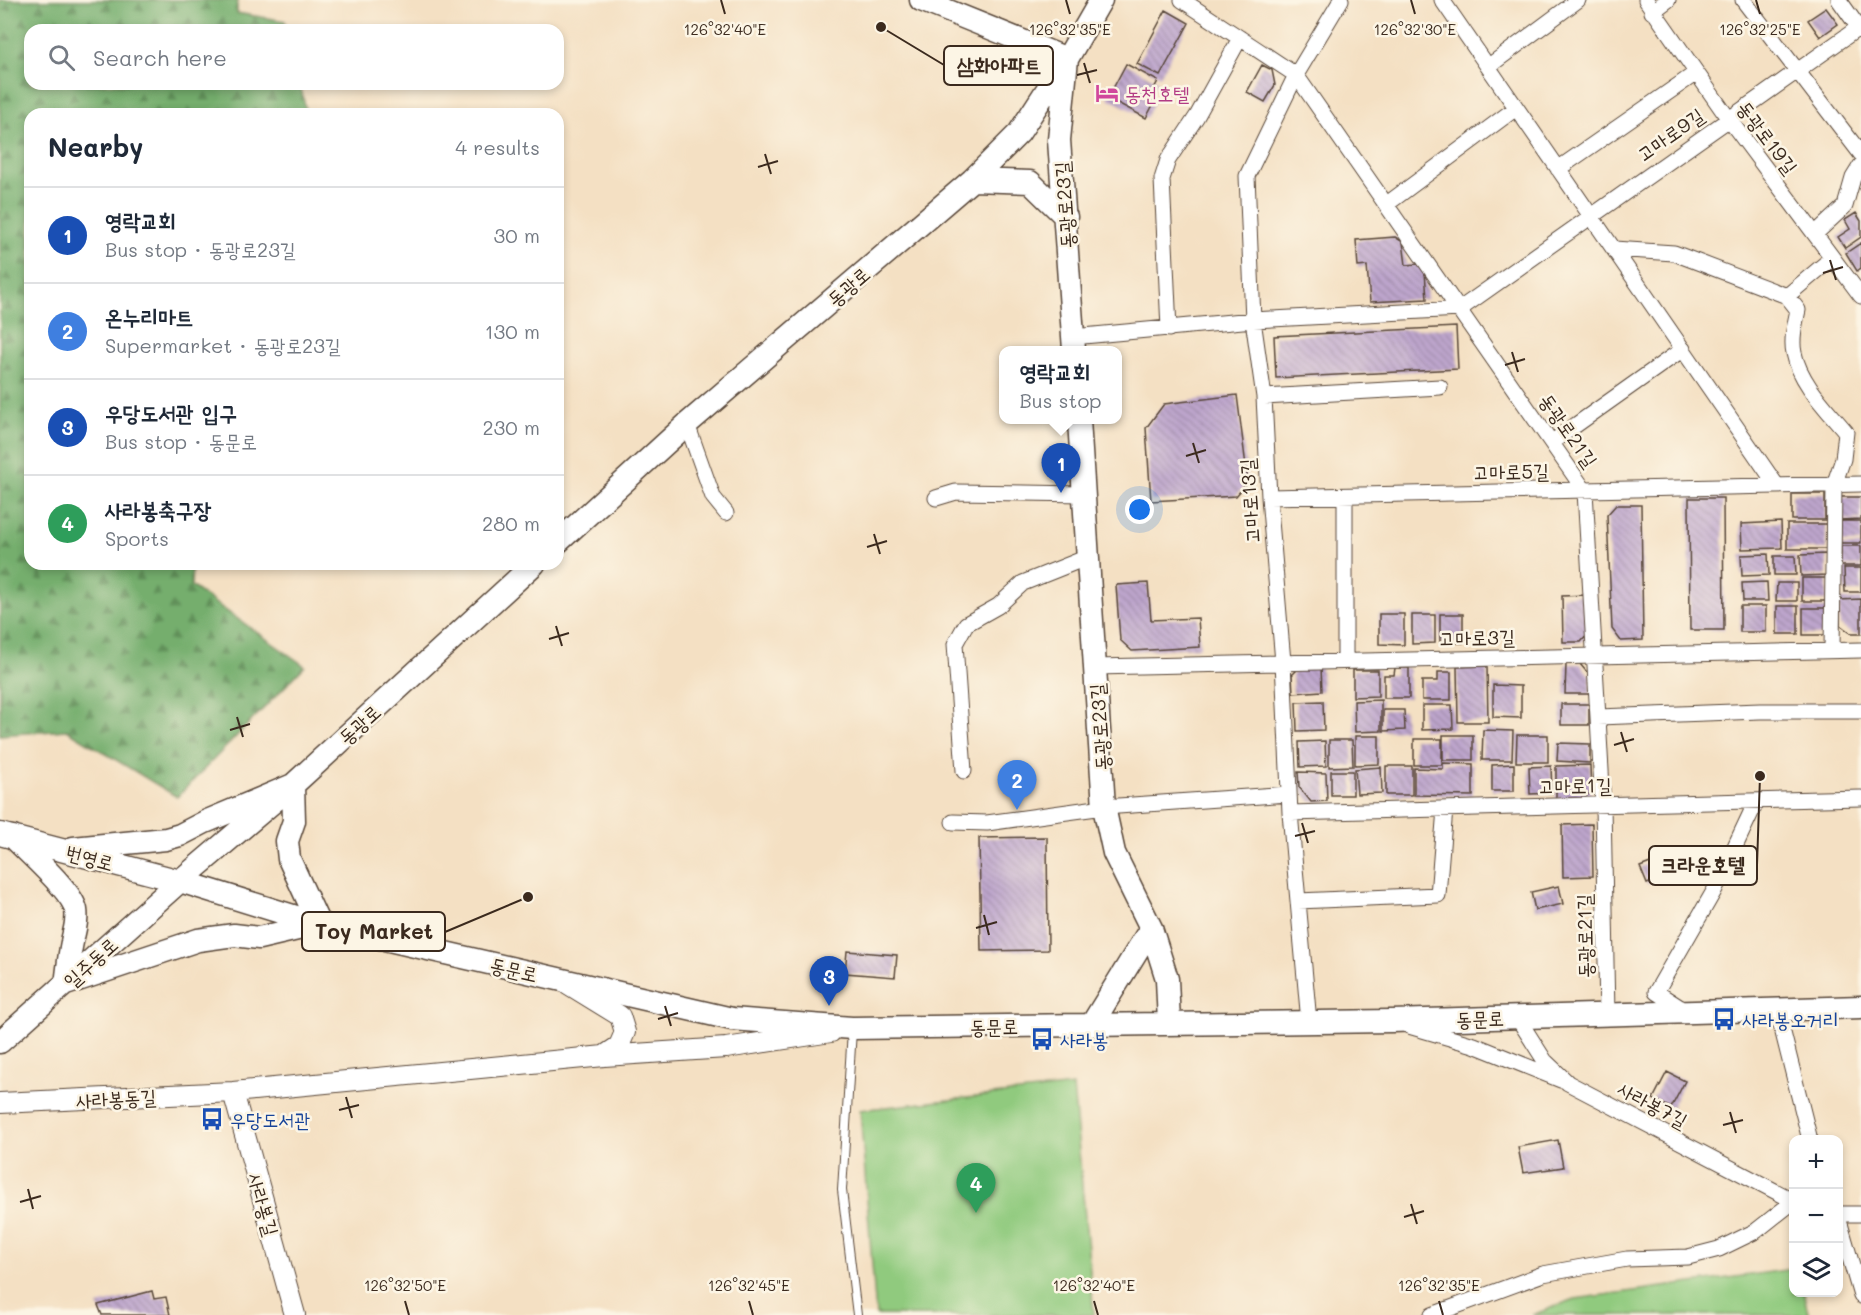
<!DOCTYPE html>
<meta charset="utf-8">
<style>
:root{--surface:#fff;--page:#f2f2f3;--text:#1f2937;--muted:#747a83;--line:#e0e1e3;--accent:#ea580c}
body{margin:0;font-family:Mali,"Poor Story",sans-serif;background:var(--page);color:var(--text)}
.controls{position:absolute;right:18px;bottom:18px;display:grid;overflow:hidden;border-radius:12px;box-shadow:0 3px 9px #0003}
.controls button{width:54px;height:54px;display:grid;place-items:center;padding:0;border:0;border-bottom:2px solid var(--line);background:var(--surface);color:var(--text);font:30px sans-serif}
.you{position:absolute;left:1140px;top:510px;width:21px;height:21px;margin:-15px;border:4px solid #fff;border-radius:50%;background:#1a73e8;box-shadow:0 0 0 9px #1a73e833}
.badge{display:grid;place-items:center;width:39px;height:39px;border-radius:50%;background:var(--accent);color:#fff;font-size:20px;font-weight:700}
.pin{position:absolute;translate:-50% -50px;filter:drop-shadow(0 2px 3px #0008)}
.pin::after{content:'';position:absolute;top:32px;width:21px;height:18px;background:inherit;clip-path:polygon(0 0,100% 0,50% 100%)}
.popup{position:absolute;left:999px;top:346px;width:123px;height:78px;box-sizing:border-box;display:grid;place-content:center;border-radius:12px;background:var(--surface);filter:drop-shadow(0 2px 4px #0005);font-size:20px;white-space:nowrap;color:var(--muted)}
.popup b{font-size:22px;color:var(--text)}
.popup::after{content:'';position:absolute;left:50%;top:100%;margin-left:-12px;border:12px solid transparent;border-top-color:var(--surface)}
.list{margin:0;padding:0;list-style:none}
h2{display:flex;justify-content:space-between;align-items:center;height:78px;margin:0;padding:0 24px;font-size:26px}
h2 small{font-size:20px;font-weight:400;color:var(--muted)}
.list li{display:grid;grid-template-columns:39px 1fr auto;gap:18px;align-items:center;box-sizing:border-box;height:96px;padding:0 24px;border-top:2px solid var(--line)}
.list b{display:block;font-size:22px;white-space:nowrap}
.list p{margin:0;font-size:20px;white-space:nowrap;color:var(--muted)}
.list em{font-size:20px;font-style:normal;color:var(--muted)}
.icon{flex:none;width:33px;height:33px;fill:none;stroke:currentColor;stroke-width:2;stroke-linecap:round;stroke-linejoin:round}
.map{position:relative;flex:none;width:1861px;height:1315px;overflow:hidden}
.search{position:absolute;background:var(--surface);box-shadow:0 3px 9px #0003;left:24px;top:24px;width:540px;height:66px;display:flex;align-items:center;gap:15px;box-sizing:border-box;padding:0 21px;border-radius:18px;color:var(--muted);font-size:22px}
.panel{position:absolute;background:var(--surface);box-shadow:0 3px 9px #0003;left:24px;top:108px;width:540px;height:462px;border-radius:18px}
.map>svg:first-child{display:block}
</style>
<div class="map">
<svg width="1861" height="1315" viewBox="0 0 1861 1315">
<defs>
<pattern id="forest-firs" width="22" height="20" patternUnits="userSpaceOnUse" patternTransform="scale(1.5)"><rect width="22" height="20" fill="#74ae6d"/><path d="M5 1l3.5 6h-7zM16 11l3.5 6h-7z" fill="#608e59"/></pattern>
<pattern id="building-back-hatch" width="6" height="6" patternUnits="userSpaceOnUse" patternTransform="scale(1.5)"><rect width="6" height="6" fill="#bea6cd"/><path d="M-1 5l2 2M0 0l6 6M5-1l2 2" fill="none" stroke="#9c87a6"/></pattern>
</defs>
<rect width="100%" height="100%" fill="#fcf5e5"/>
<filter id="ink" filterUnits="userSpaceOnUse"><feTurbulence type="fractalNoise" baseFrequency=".0167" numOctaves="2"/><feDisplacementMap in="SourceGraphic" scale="12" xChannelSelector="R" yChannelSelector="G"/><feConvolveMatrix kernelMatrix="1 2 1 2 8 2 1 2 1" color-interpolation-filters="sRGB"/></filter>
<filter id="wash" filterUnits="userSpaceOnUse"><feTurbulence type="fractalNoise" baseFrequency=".008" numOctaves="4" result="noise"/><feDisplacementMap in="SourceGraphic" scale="24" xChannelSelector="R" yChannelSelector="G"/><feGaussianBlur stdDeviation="1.35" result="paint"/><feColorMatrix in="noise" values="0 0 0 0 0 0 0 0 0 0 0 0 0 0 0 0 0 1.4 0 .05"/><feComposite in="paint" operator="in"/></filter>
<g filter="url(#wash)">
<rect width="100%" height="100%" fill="#f4e0c3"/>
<path fill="url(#forest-firs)" stroke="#586c46" stroke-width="1.5" d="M0 0H237V13L285 21 287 30H30V84H300L307 114H30V564H192L191 586 305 666 177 797 67 730 0 735Z"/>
<path fill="#90ca7e" stroke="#667a4e" stroke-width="1.5" d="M1073 1086 1094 1315H876L860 1110Z
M1793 1269 1794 1292 1803 1293 1809 1315H1532L1575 1299Z"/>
<g id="blocks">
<path fill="url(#building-back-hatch)" d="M1826 8 1838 24 1820 37 1808 20Z
M1166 10 1189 23 1160 76 1137 64Z
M1126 64 1158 81 1149 98 1155 101 1146 118 1108 98Z
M1262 65 1272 70 1275 85 1265 102 1247 92Z
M1856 213 1861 221V237L1845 248 1838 237 1850 229 1845 220Z
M1395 237 1403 242 1406 265 1418 264 1425 272 1427 299 1370 302 1367 266 1358 267 1356 240Z
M1861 243V268L1857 271 1846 253Z
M1456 327 1458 369 1276 378 1274 336Z
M1237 395 1248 482 1236 496 1151 501 1146 428 1164 404Z
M1792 494H1825V520H1792Z
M1840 497H1861V519L1840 520Z
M1689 498H1723L1724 630H1690Z
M1616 505H1641L1643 640 1621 641 1612 629 1607 515Z
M1840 521H1861V543H1840Z
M1781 522 1782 548 1742 549 1741 524Z
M1787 524H1826V549H1787Z
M1841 546H1861V566H1841Z
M1768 554 1769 575 1742 576 1741 555Z
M1827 554V575L1801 576 1800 555Z
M1774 556H1795L1796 575H1774Z
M1844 568H1861V592H1845Z
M1802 578H1827V601H1802Z
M1767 582 1768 601H1743L1742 583Z
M1148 583 1151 620 1198 618 1200 647 1132 651 1120 640 1116 585Z
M1777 583H1797V601H1776Z
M1587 595 1588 634 1581 642H1563L1562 596Z
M1861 599V634H1852L1840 625 1839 600Z
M1740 606H1766V632H1740Z
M1777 606H1798V634H1777Z
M1803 608H1828V635H1803Z
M1379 614H1404V645L1379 644Z
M1440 614H1463V643H1440Z
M1412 615H1435V643L1412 644Z
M1566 664H1580L1591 677 1590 694H1565Z
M1487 666 1488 722H1458L1457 667Z
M1321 667 1322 691 1293 693 1292 675 1299 668Z
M1395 668H1409V698H1384V675H1394Z
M1353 670H1378V696L1353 697Z
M1438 672H1451V700H1422V681H1438Z
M1493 685 1521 686V718L1493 717Z
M1381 700V731L1355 732 1354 701Z
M1323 701 1324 730 1297 731 1296 702Z
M1561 704H1589V725H1561Z
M1422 705H1452L1453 729 1422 730Z
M1383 710H1404L1405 730 1383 731Z
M1483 730 1513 731 1512 760H1482Z
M1443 735H1473V760H1443Z
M1517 735H1548V762H1516Z
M1355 736H1379V764L1355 765Z
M1414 739H1442V765H1414Z
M1329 740H1352L1353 766 1329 767Z
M1325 741 1326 766 1300 767 1299 742Z
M1558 743 1590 744V763L1557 761Z
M1443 763 1473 764V796L1414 795V768L1443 769Z
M1514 764V791H1492V765Z
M1590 765 1591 792 1584 798 1556 799V766Z
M1386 766H1412V795H1386Z
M1551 766 1552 793 1530 794 1529 767Z
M1381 767 1382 793 1357 794 1355 769Z
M1331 771H1353V795H1331Z
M1298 772 1326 773 1327 801 1311 802 1299 787Z
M1592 824 1593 876 1563 877 1562 825Z
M1047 837 1048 950 981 951 979 838Z
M1671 855 1678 872 1647 884 1640 867Z
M1559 886 1563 904 1535 910 1531 892Z
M847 951 897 955 895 977 845 973Z
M1667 1072 1685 1081 1671 1108 1653 1099Z
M1558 1140 1563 1167 1523 1173 1518 1147Z
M152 1291 154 1299 166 1297 170 1315H102L98 1305Z"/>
</g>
</g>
<g filter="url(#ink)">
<use href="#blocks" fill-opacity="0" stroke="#574537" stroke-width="1.5"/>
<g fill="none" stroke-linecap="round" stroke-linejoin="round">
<g stroke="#574537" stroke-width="10">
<path id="service" d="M852 1030 842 1190 857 1315"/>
</g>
<g stroke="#574537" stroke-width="17">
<path id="minor" d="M1182 0 1296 75 1585 491 1603 805 1607 1015
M1442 0 1777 486
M1646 0 1728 118 1861 296
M1743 0 1861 154
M1839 0 1861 31
M1652 12 1668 0
M1489 66 1578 0
M1558 169 1696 73
M1387 204 1516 108
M1815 234 1845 206 1853 178 1861 165
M1614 249 1674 253 1787 296 1798 310C1795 324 1791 340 1794 353 1800 383 1827 409 1846 432L1843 459 1834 485 1832 650
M1787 296 1832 258
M1169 329 1162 179 1168 160 1197 116 1240 38
M1073 337 1253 320 1460 309 1861 26
M1264 397 1440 387
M687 424 713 497 726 513
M1552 442 1683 349
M1345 496V661
M1269 497 1861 484
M936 498 956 492 1084 494
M1095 667 1861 650
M1598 717 1760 711H1861
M964 771 955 644 966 624 998 606 1023 583 1088 557
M1290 813 1861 798
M953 822 987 823 1104 807 1289 794
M1298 901 1438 895 1445 809
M1777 1009 1810 1140
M1687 1012 1656 992 1714 891 1756 802
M1517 1017 1545 1061 1568 1083 1794 1201
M1309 1022 1290 813 1283 662 1269 497 1264 397 1253 320 1247 176 1296 75 1341 0
M1409 1026 1474 1045 1561 1080
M1838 1214H1861
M1838 1217 1861 1296
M1432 1315 1543 1274 1627 1259 1688 1257 1719 1249 1756 1231 1794 1201"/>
</g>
<g stroke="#574537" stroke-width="22">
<path id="tertiary" d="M568 984 620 1016 625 1032 619 1046 604 1056
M233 1092 295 1315
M0 1103 233 1092 604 1056 726 1048 831 1032"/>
</g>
<g stroke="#574537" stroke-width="25">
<path id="secondary" d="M921 0 1067 59 1059 140 1074 350
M972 180 1030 182 1066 217
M1079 420 1104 807 1114 853 1151 928 1167 979 1169 1023
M558 542 687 424 972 180 1019 133 1067 59 1101 0
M0 834 180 881 319 924 732 1019 852 1028 1392 1021 1861 1007
M13 837C28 853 72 890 76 910 78 922 74 931 72 942 69 956 68 970 66 984L198 940 234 935 259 938 319 924 289 859 287 841 294 821 293 785 205 822 180 835 166 839 73 848
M1092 1024 1151 928
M0 1042 180 881 293 785 534 564"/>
</g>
<use href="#service" stroke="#fff" stroke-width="8"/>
<use href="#minor" stroke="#fff" stroke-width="15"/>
<use href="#tertiary" stroke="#fff" stroke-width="20"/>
<use href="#secondary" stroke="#fff" stroke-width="22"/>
</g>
</g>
<path fill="none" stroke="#3b2a1e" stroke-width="2" d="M721 0 725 14M1066 0 1070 14M1411 0 1415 14M1756 0 1760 14M1084 63 1090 83M1077 75 1097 70M765 154 771 174M758 167 778 161M1830 260 1836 280M1823 273 1843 267M1512 352 1518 372M1505 365 1525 359M1193 443 1199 463M1186 456 1206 450M874 534 880 554M867 547 887 541M556 626 562 646M549 639 569 633M237 717 243 737M230 730 250 724M1621 732 1627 752M1614 745 1634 739M1302 823 1308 843M1295 836 1315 831M984 915 989 935M976 928 997 922M665 1006 671 1026M658 1019 678 1013M346 1097 352 1118M339 1110 359 1105M1730 1112 1736 1133M1723 1125 1743 1120M28 1189 33 1209M20 1202 41 1196M1411 1204 1417 1224M1404 1217 1424 1211M405 1301 409 1315M749 1301 753 1315M1094 1301 1098 1315M1439 1301 1443 1315"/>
<defs>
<g id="hotel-bare" transform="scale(1.8)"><path d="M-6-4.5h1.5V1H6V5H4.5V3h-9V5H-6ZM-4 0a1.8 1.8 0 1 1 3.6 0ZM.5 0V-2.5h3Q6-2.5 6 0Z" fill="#d1479c" stroke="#fcf5e5" stroke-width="2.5" paint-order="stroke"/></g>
<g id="bus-bare" transform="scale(1.8)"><path d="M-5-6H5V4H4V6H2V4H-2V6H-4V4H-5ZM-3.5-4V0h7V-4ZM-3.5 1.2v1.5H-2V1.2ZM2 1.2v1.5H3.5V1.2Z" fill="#1a4fb4" stroke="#fcf5e5" stroke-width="2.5" paint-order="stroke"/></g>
</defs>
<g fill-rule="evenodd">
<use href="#hotel-bare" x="1107" y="93"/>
<use href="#bus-bare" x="1724" y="1019"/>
<use href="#bus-bare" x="1042" y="1039"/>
<use href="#bus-bare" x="212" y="1119"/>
</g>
<g text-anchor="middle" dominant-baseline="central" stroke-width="5" stroke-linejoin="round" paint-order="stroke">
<g font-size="20" fill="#b23c85" stroke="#fcf5e5" text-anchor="start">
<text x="1125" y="93">동천호텔</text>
</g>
<g font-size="20" fill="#3b2a1e" stroke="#fcf5e5">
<text transform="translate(1670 134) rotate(-35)">고마로9길</text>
<text transform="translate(1768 137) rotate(53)">동광로19길</text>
<text transform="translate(1064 205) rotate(-94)">동광로23길</text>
<text transform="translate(848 286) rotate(-41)">동광로</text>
<text transform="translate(1569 430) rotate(55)">동광로21길</text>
<text transform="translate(1511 471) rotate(-1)">고마로5길</text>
<text transform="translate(1249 501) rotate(-94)">고마로13길</text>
<text transform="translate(1477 637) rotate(-1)">고마로3길</text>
<text transform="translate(359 724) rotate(-42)">동광로</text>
<text transform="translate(1099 727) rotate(-94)">동광로23길</text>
<text transform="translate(1575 785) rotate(-1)">고마로1길</text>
<text transform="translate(90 857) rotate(15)">번영로</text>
<text transform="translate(1584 936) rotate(-91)">동광로21길</text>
<text transform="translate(90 962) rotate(-42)">일주동로</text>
<text transform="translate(514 969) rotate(13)">동문로</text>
<text transform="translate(1480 1018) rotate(-2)">동문로</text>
<text transform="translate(994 1026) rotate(-1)">동문로</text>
<text transform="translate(116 1098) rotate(-3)">사라봉동길</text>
<text transform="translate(1653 1104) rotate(28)">사라봉7길</text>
<text transform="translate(264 1204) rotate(74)">사라봉길</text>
</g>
<g font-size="20" fill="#164399" stroke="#fcf5e5" text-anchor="start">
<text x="1742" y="1019">사라봉오거리</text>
<text x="1060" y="1039">사라봉</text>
<text x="230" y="1119">우당도서관</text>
</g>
</g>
<g font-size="15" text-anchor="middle" fill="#3b2a1e" stroke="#fcf5e5" stroke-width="5" stroke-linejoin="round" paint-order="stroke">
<text x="725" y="35">126°32'40"E</text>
<text x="1070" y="35">126°32'35"E</text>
<text x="1415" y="35">126°32'30"E</text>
<text x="1760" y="35">126°32'25"E</text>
<text x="405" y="1291">126°32'50"E</text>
<text x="749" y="1291">126°32'45"E</text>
<text x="1094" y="1291">126°32'40"E</text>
<text x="1439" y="1291">126°32'35"E</text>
</g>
<path fill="none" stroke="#3b2a1e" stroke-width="2" d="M881 27L944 65M1760 776L1757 865M528 897L445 932"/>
<g fill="#3b2a1e" stroke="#fcf5e5" stroke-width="2">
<circle cx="881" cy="27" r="6"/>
<circle cx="1760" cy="776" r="6"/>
<circle cx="528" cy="897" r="6"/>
</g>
<g fill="#fcf5e5" stroke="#3b2a1e" stroke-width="2">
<rect x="944" y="46" width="109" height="39" rx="6"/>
<rect x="1649" y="846" width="108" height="39" rx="6"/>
<rect x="302" y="912" width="143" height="39" rx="6"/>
</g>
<g font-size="21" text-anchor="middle" font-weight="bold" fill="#3b2a1e">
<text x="999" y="73">삼화아파트</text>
<text x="1703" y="872">크라운호텔</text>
<text x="374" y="939">Toy Market</text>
</g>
</svg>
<div class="controls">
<button>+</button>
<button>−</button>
<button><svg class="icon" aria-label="layers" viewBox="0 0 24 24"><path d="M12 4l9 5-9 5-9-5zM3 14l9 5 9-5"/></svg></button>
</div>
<div class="you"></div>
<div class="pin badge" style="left:1061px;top:493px;background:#1a4fb4">1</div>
<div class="popup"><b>영락교회</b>Bus stop</div>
<div class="pin badge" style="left:1017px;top:810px;background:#3f7fe0">2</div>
<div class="pin badge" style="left:829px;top:1006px;background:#1a4fb4">3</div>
<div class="pin badge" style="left:976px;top:1213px;background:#2e9e5b">4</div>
<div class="search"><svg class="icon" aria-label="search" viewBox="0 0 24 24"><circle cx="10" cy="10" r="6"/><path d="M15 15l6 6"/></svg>Search here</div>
<section class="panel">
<h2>Nearby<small>4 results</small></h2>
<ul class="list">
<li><span class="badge" style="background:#1a4fb4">1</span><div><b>영락교회</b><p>Bus stop · 동광로23길</p></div><em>30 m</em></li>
<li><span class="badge" style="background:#3f7fe0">2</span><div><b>온누리마트</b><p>Supermarket · 동광로23길</p></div><em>130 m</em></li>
<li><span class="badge" style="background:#1a4fb4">3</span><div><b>우당도서관 입구</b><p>Bus stop · 동문로</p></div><em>230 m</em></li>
<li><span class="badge" style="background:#2e9e5b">4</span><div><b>사라봉축구장</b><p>Sports</p></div><em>280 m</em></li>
</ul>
</section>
</div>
